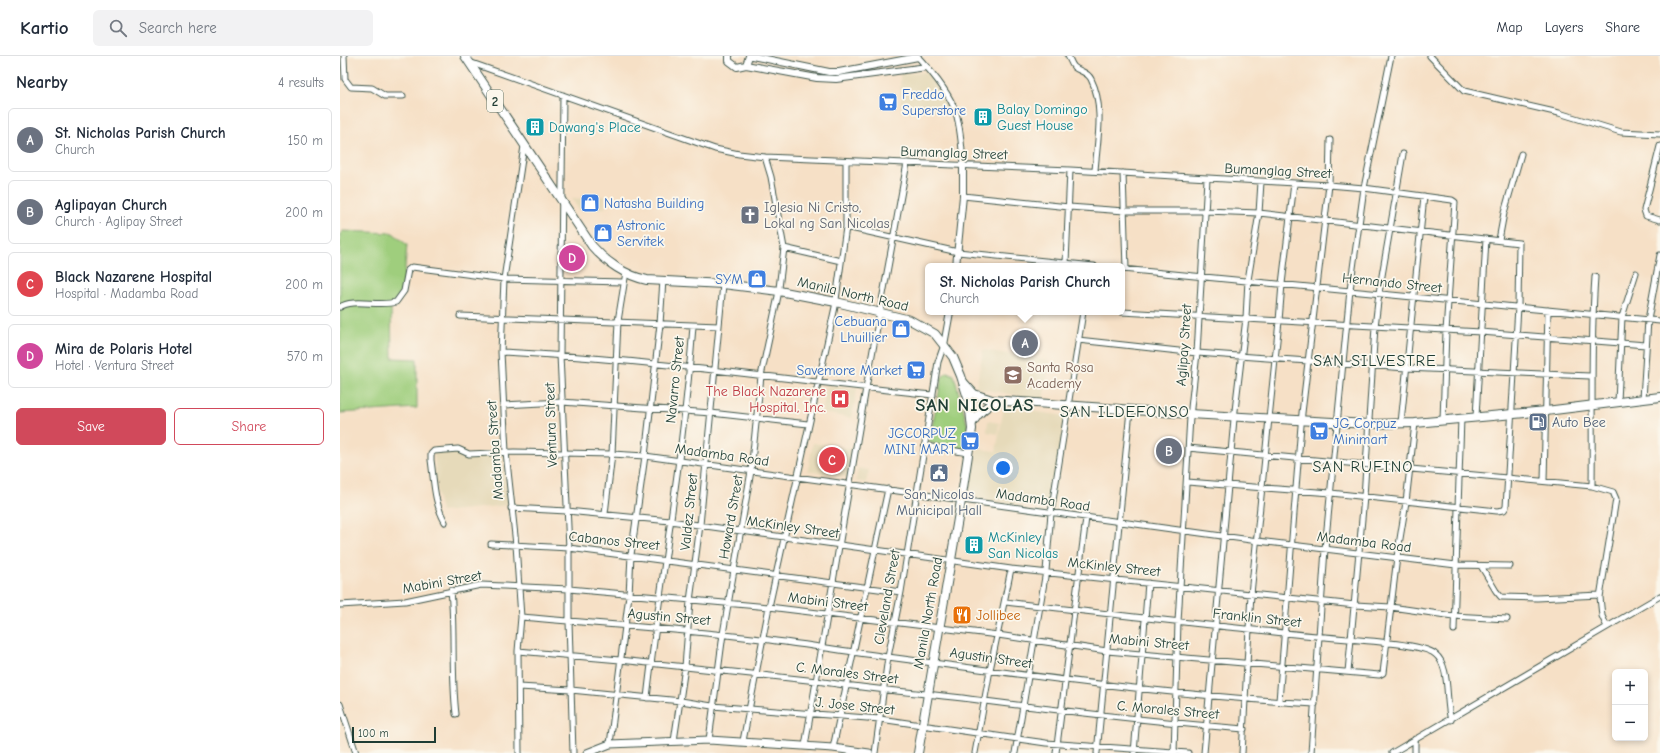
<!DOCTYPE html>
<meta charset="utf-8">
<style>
:root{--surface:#fff;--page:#f2f2f3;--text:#1f2937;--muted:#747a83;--line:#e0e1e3;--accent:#d1495b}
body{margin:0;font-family:"Comic Neue",sans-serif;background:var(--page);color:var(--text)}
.controls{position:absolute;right:12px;bottom:12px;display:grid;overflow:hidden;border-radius:6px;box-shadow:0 2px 6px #0003}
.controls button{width:36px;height:36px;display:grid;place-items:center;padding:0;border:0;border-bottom:1px solid var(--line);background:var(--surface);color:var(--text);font:20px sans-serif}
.scale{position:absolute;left:12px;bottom:10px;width:84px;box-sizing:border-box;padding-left:4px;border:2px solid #1f3d34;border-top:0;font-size:11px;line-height:14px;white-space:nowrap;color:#1f3d34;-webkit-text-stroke:3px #fbf7ec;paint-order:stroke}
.you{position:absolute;left:663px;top:412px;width:14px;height:14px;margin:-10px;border:3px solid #fff;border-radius:50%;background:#1a73e8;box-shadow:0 0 0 6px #1a73e833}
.badge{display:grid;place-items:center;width:26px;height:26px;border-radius:50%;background:var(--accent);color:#fff;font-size:13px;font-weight:700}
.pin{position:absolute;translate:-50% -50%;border:2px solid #fff;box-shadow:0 1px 4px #0006}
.popup{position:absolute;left:585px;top:207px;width:200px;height:52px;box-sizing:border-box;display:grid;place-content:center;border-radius:6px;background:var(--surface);filter:drop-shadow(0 1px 3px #0005);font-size:13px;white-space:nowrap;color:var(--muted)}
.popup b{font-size:15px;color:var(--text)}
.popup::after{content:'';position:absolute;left:50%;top:100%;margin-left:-8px;border:8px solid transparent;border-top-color:var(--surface)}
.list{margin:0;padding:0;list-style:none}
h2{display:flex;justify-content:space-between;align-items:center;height:52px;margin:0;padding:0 16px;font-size:17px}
h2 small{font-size:13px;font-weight:400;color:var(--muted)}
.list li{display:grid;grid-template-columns:26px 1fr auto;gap:12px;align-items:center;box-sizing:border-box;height:64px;margin:0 8px 8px;padding:0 8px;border:1px solid var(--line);border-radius:6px}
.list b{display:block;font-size:15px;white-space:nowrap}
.list p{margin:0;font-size:13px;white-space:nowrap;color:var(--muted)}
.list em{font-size:13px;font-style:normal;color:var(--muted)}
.actions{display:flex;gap:8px;padding:12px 16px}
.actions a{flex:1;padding:9px 0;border:1px solid var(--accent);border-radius:6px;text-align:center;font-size:14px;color:var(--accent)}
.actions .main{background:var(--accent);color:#fff}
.icon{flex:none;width:22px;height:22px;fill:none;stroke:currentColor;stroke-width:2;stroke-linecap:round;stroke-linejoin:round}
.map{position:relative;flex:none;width:1320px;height:697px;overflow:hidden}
header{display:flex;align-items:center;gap:24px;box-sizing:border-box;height:56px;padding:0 20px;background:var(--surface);border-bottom:1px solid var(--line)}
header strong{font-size:19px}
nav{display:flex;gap:22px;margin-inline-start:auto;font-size:14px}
.search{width:280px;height:36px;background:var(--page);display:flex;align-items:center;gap:10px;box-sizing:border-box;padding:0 14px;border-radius:6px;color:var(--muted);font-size:15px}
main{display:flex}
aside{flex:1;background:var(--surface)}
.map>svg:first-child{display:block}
</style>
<header>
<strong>Kartio</strong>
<div class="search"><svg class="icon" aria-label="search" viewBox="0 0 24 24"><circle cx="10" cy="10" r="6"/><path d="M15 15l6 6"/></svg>Search here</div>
<nav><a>Map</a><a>Layers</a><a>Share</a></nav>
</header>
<main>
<aside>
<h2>Nearby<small>4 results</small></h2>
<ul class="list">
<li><span class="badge" style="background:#6b7280">A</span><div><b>St. Nicholas Parish Church</b><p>Church</p></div><em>150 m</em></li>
<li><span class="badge" style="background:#6b7280">B</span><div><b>Aglipayan Church</b><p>Church · Aglipay Street</p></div><em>200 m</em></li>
<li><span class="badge" style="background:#e0444e">C</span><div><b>Black Nazarene Hospital</b><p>Hospital · Madamba Road</p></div><em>200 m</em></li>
<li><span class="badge" style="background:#d1479c">D</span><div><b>Mira de Polaris Hotel</b><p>Hotel · Ventura Street</p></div><em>570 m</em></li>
</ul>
<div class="actions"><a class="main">Save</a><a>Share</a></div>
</aside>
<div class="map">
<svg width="1320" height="697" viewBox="0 0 1320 697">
<rect width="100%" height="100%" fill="#fbf7ec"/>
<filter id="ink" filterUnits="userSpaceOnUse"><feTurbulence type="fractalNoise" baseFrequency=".025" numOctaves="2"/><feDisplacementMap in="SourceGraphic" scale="8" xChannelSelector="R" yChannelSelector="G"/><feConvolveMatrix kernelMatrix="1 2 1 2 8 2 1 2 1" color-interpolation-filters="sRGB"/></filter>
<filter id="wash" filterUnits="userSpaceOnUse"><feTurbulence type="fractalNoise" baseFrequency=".012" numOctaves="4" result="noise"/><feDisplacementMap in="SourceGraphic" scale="16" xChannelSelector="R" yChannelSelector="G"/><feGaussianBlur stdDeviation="0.9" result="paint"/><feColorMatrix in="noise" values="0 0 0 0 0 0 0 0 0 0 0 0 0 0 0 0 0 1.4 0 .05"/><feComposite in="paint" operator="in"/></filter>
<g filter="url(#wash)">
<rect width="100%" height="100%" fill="#f6e0c6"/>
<path fill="#e6daba" d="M586 16 612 53 561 56 560 18Z
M265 140V152L239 154 232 143Z
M643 294 710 305 703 344 636 332Z
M487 329 517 333 512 362 482 357Z
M664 351 725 360 713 453 627 441 637 393 656 395Z
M648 365 659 367 658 378 647 376Z
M473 387 517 394 512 422 468 415Z
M120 394 125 399 162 398 168 449 101 456 97 438 94 397Z
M518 412 529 414 526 427 516 425Z"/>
<path fill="#9fce7d" stroke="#5f8658" d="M3 175 53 177 67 189 63 235 51 249 52 302 77 303V352L0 357V178Z
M607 316 614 319 628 371 625 394 589 387 602 321Z"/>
</g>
<g filter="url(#ink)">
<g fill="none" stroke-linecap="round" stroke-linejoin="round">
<g stroke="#3f554a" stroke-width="7">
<path id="minor" d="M4 0 5 23 11 31 32 32 45 40H63
M577 0C590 14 610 38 616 57 621 74 622 92 623 109
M728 0C730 3 731 8 734 11 740 16 747 15 751 23 765 51 757 86 755 115
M1090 0 1124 35 1219 57 1281 76 1320 78
M129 6 375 93 399 98 425 101 730 114 989 129 1024 132 1112 144 1115 146 1106 275 1103 364
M223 39 220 299 229 492V565L233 697
M1320 90 1304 154 1306 160 1320 164
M783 117 786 213
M623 140 729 151 785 155H865L919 157 1179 187 1178 251 1166 451 1164 454 1157 455 991 437 847 426
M506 171 618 196 754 210
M1159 184 1164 157 1181 98
M444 192 501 205
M726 207 730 114
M782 213 1320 265
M0 251C13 242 39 251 56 246L64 235 68 214 72 211 164 223 283 226
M782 256 1141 276 1306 289
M120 260 379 270
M738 284 857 297 968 305 1066 312 1250 320
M161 296C306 303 449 324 593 339
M1303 343 1308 264 1320 199
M1278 346 1282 261 1296 217
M163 349 222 346 371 357 468 368
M1136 361 1146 183
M1061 367 1084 140
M585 390 629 397
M848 392 1252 430 1273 436 1276 443 1260 541 1262 560 1267 571
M1204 425 1208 254
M1252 430C1253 360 1250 291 1255 221
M171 452 227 455 330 465 671 513 1015 549 1051 551 1113 560 1167 563
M265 458 272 398 278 265 286 216
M105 466C94 447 94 425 91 404V398L94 395 118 393 129 398 174 396 272 398 305 400 918 485 1116 509 1170 510
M151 488 229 492 561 536
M1141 510 1156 535 1161 541 1197 542 1260 539
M111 534C115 576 111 617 116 658
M665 546C769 558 872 570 976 580 998 583 1080 586 1095 598 1111 610 1105 646 1111 664
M0 549 65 545 141 529 229 533 429 551 658 579 767 595 1039 619 1043 617 1057 501 1066 446 1075 367
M181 561C261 568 341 573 421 583 463 588 505 595 548 601 690 620 832 639 975 648
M1114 574 1121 362
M178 595 280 604 477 625C532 634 589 637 645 645 731 656 817 666 904 673
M1008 616 1024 441 1035 271 1039 237 1063 98
M179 631 231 634 341 645 372 650 540 663 706 687 848 697
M307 642C321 518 344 395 353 270
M939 645 962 357 989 129 990 84
M0 648 16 697
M1075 683V697
M369 684 383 578 411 415 421 320 438 240 444 192 431 121 425 101
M334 685 345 611 350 545 360 469 383 228
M403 685 429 551 495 251 506 171V105
M270 688 289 539 291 499 305 400 320 268 323 224
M465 690 526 332 567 107
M493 692 548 433
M179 697 178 595 181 561 176 489 166 396 161 296 164 223 184 90
M535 697 548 601 561 536 598 306 604 289
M635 697 650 614 671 513
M675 697 706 515 711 457 743 256
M716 697 746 462
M757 697 790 354
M794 697 808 527
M834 697 838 566 850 361 857 297 867 123
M864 697 894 363 906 262 908 224 919 157 921 126
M902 697 911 538 939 265 942 228 954 127
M971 697 985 493 1010 234 1024 132 1051 0
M1052 697 1320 540"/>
</g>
<g stroke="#3f554a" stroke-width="8">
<path id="tertiary" d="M389 0V5L397 11 406 9 409 0
M412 0 489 16H499L578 1
M406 9 477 22 496 23 587 11
M616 210 623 140V109
M604 289 610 256"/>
</g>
<g stroke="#3f554a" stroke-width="9">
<path id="secondary" d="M247 697 270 688 369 684 493 692 529 697"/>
</g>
<g stroke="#3f554a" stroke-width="10">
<path id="primary" d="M623 326 634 338 652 344 850 358 1028 368 1075 367 1206 355 1320 341
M632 367C638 357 647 349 658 345"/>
</g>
<g stroke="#3f554a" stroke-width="10">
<path id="trunk" d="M125 0 252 190C266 206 286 220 307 224L383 228 439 235 496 246 570 264 595 278 613 301 621 320 629 345 632 373 621 445 578 697"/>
</g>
<use href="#minor" stroke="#fff" stroke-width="5"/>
<use href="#tertiary" stroke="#fff" stroke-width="6"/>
<use href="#secondary" stroke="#fff" stroke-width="7"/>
<use href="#primary" stroke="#fff" stroke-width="8"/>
<use href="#trunk" stroke="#fff" stroke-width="8"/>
</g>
</g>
<defs>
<g id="supermarket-square" transform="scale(1)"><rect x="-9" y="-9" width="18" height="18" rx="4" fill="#3f7fe0" stroke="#fbf7ec"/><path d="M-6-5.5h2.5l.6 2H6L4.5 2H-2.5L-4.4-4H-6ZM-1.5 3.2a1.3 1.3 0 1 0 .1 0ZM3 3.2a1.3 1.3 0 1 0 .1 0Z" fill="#fff"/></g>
<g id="building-square" transform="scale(1)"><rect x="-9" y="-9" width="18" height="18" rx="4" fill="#0f9aa8" stroke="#fbf7ec"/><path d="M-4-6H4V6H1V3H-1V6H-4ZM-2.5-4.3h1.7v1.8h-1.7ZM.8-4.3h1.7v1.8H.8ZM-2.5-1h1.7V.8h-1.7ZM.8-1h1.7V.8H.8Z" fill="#fff"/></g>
<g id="shop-square" transform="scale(1)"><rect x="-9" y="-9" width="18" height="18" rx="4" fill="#3f7fe0" stroke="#fbf7ec"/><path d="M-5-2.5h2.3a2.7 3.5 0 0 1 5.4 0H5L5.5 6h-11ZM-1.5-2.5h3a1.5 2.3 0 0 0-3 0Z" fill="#fff"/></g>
<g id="church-square" transform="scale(1)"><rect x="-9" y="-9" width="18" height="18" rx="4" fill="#6b7280" stroke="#fbf7ec"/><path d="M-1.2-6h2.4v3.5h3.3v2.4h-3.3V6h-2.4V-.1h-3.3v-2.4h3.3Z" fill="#fff"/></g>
<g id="school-square" transform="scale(1)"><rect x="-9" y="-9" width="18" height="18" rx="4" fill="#8d6e63" stroke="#fbf7ec"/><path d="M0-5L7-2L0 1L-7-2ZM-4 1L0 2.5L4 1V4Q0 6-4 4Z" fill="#fff"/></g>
<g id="hospital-square" transform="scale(1)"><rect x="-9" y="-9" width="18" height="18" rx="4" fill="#e0444e" stroke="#fbf7ec"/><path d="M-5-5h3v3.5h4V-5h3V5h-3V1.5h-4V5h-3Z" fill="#fff"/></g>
<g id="fuel-square" transform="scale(1)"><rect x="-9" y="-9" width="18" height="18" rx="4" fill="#5c6f8a" stroke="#fbf7ec"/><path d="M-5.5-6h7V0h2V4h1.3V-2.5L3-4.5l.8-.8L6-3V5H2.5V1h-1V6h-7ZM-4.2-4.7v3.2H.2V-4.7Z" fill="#fff"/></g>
<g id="civic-square" transform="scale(1)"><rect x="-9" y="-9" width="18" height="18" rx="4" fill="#5c6f8a" stroke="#fbf7ec"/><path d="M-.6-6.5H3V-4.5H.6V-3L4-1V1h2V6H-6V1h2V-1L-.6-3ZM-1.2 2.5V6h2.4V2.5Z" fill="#fff"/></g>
<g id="restaurant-square" transform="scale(1)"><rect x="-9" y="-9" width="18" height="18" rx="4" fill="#e8710a" stroke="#fbf7ec"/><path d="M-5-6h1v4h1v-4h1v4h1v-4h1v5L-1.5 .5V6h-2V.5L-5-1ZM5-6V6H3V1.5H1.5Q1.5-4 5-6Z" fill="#fff"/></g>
</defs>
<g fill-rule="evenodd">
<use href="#supermarket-square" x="548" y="46"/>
<use href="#building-square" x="643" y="61"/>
<use href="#building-square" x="195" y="71"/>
<use href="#shop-square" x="250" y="147"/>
<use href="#church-square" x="410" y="159"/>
<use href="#shop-square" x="263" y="177"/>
<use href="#shop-square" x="417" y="223"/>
<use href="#shop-square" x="561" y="273"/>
<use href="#supermarket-square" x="576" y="314"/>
<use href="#school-square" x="673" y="319"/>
<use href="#hospital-square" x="500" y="343"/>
<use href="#fuel-square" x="1198" y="366"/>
<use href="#supermarket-square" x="979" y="375"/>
<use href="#supermarket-square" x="630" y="385"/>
<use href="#civic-square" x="599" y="417"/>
<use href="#building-square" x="634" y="489"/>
<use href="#restaurant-square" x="622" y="559"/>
</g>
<g text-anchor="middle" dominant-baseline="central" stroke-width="3.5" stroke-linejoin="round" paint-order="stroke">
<rect fill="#fbf7ec" stroke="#61756b" stroke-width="1" x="147" y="34" width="16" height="22" rx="3"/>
<g font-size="13" font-weight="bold" fill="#1f3d34">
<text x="155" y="45">2</text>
</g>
<g font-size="14" fill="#366cbe" stroke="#fbf7ec" text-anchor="start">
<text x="562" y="38">Freddo<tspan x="562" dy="16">Superstore</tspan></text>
<text x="264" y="147">Natasha Building</text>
<text x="277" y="169">Astronic<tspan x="277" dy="16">Servitek</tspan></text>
<text x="403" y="223" text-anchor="end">SYM</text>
<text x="547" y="265" text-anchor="end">Cebuana<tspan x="547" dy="16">Lhuillier</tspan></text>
<text x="562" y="314" text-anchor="end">Savemore Market</text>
<text x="993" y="367">JG Corpuz<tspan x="993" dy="16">Minimart</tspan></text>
<text x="616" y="377" text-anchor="end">JGCORPUZ<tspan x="616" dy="16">MINI MART</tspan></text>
</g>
<g font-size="14" fill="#0d838f" stroke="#fbf7ec" text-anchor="start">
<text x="657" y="53">Balay Domingo<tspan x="657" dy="16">Guest House</tspan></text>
<text x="209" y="71">Dawang's Place</text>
<text x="648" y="481">McKinley<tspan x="648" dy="16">San Nicolas</tspan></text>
</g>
<g font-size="14" fill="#1f3d34" stroke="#fbf7ec">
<text transform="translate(614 97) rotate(2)">Bumanglag Street</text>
<text transform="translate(938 115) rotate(3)">Bumanglag Street</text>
<text transform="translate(1052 227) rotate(6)">Hernando Street</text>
<text transform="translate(513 238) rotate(13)">Manila North Road</text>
<text transform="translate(844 289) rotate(-86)">Aglipay Street</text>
<text transform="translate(335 324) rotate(-84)">Navarro Street</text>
<text transform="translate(211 369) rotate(-92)">Ventura Street</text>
<text transform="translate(155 394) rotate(-94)">Madamba Street</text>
<text transform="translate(382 399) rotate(8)">Madamba Road</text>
<text transform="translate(703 444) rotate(8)">Madamba Road</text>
<text transform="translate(349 456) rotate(-84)">Valdez Street</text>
<text transform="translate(391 461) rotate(-80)">Howard Street</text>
<text transform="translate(453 471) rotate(8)">McKinley Street</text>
<text transform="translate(274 485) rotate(6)">Cabanos Street</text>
<text transform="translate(1024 486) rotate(7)">Madamba Road</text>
<text transform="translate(774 511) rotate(6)">McKinley Street</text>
<text transform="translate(102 526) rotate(-10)">Mabini Street</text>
<text transform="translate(547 541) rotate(-80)">Cleveland Street</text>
<text transform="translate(488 546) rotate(7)">Mabini Street</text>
<text transform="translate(588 557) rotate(-80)">Manila North Road</text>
<text transform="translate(329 561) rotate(5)">Agustin Street</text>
<text transform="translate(917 562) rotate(6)">Franklin Street</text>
<text transform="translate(809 586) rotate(5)">Mabini Street</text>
<text transform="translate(651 602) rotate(8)">Agustin Street</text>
<text transform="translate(507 617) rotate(7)">C. Morales Street</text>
<text transform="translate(515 650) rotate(6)">J. Jose Street</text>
<text transform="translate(828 654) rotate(5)">C. Morales Street</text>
</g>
<g font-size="14" fill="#5b616d" stroke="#fbf7ec" text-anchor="start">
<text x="424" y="151">Iglesia Ni Cristo,<tspan x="424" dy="16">Lokal ng San Nicolas</tspan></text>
</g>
<g font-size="14" fill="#785e54" stroke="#fbf7ec" text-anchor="start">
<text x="687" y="311">Santa Rosa<tspan x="687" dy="16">Academy</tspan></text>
</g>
<g font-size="14" fill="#be3a42" stroke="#fbf7ec" text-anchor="end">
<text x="486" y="335">The Black Nazarene<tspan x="486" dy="16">Hospital, Inc.</tspan></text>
</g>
<g font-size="14" fill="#4e5e75" stroke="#fbf7ec" text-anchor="start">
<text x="1212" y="366">Auto Bee</text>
<text x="599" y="438" text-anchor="middle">San Nicolas<tspan x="599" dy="16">Municipal Hall</tspan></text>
</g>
<g font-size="14" fill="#c56008" stroke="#fbf7ec" text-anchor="start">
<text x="636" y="559">Jollibee</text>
</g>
<g font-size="16" letter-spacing="1" fill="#1f3d34" stroke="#fbf7ec">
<text x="1035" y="305">SAN SILVESTRE</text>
<text x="785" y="356">SAN ILDEFONSO</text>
<text x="1023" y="411">SAN RUFINO</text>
</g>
<g font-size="18" font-weight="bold" letter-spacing="1" fill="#1f3d34" stroke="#fbf7ec">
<text x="635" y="349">SAN NICOLAS</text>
</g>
</g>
</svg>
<div class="controls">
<button>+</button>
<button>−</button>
</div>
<div class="scale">100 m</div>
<div class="you"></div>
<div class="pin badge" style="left:685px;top:287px;background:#6b7280">A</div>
<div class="popup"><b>St. Nicholas Parish Church</b>Church</div>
<div class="pin badge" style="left:829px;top:395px;background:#6b7280">B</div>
<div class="pin badge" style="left:492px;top:404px;background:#e0444e">C</div>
<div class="pin badge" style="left:232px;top:202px;background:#d1479c">D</div>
</div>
</main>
